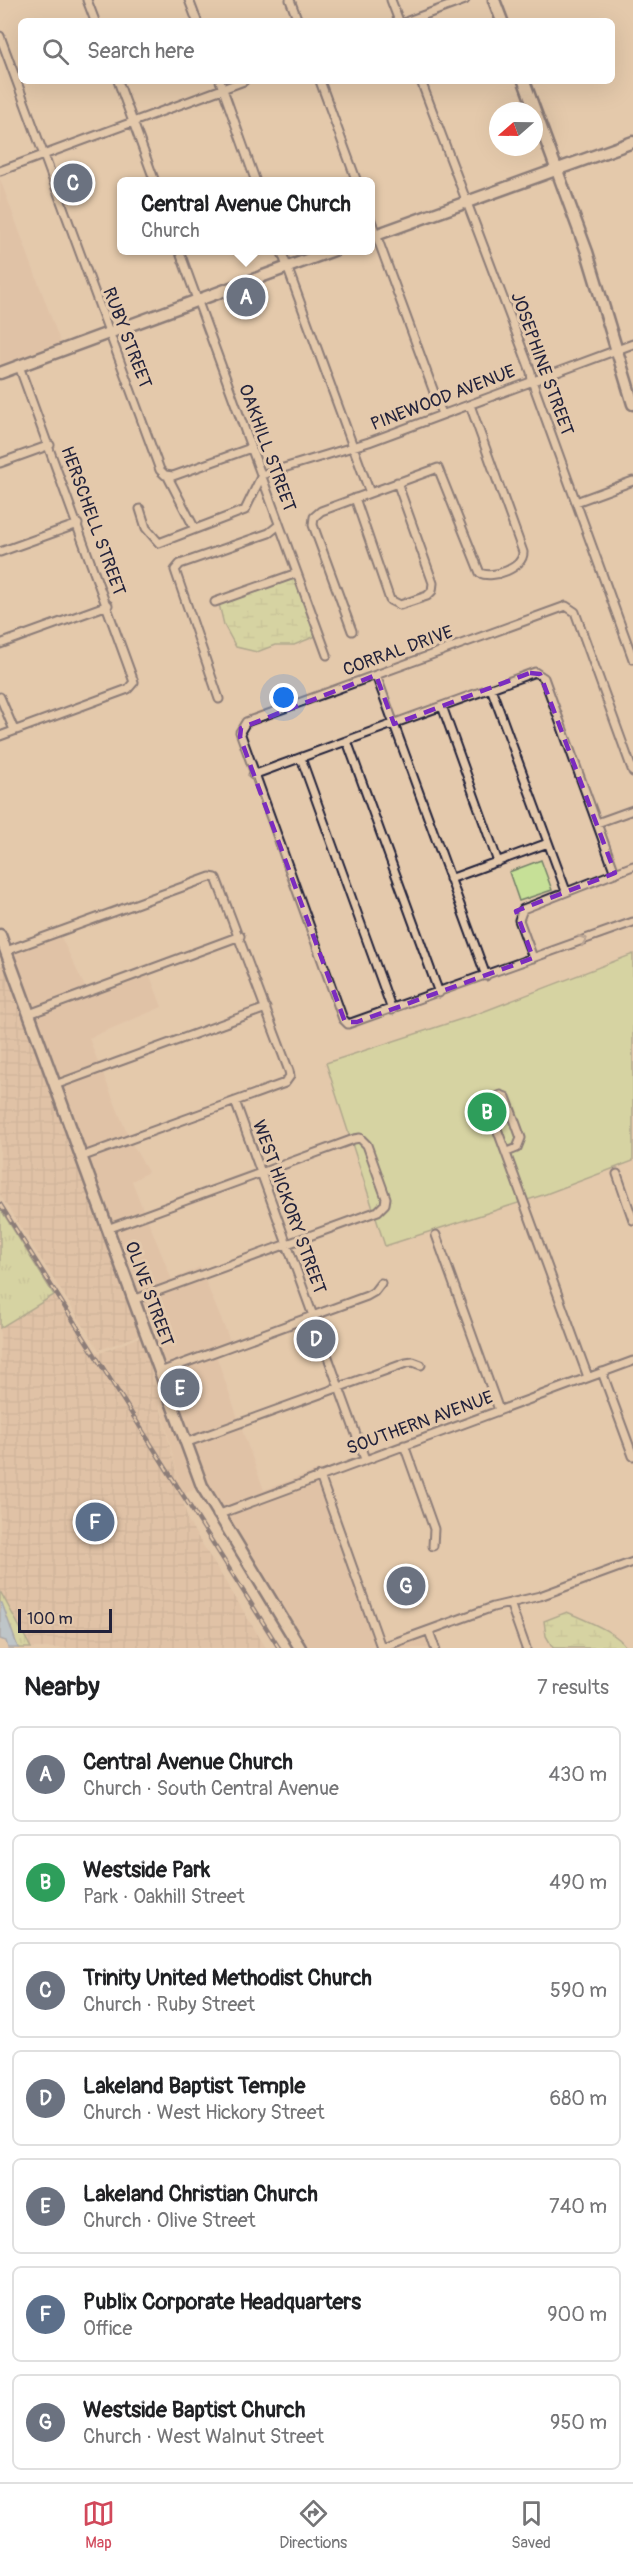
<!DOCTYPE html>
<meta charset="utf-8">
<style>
:root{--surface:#fff;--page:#f2f2f2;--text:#202124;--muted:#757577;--line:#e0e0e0;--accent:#d1495b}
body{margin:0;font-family:Pangolin,sans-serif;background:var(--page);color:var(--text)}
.compass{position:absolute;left:489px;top:102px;width:54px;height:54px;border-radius:50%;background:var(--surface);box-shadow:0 6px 24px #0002;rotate:250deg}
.scale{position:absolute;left:18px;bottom:15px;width:94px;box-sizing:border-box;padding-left:6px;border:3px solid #22223b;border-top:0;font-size:16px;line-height:21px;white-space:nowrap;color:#22223b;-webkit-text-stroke:4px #e4c9ac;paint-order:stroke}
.you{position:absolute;left:284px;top:698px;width:21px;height:21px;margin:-15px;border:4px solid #fff;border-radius:50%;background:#1a73e8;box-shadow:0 0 0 9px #1a73e833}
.badge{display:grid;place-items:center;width:39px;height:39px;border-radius:50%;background:var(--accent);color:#fff;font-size:20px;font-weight:700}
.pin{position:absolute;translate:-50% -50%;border:3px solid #fff;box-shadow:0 2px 6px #0006}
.popup{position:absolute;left:117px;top:177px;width:258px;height:78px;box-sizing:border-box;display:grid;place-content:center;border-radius:9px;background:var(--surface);filter:drop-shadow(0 2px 4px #0005);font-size:20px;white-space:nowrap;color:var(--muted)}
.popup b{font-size:22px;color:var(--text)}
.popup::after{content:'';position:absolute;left:50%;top:100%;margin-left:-12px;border:12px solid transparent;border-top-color:var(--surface)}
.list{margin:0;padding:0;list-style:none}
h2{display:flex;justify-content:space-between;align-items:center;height:78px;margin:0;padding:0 24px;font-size:26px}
h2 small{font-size:20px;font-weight:400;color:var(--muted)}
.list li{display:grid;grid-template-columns:39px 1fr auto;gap:18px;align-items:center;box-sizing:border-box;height:96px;margin:0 12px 12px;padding:0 12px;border:2px solid var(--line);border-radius:9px}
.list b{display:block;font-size:22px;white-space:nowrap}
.list p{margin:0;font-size:20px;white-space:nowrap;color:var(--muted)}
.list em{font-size:20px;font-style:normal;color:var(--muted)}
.icon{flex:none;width:33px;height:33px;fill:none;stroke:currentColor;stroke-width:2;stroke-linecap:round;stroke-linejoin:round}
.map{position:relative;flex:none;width:633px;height:1648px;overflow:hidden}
.search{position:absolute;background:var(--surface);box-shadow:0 6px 24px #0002;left:18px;right:18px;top:18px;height:66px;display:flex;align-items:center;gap:15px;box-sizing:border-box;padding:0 21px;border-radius:9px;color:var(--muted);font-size:22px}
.sheet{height:834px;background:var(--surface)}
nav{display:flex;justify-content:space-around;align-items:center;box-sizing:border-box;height:84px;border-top:2px solid var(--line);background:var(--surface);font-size:16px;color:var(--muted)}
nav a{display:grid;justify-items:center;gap:3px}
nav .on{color:var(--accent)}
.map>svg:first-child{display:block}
</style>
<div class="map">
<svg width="633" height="1648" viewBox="0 0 633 1648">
<defs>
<pattern id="industrial-grid" width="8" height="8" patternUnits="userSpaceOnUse" patternTransform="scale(1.5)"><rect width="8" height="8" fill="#dcbba0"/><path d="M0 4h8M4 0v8" fill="none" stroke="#bca08b"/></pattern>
<pattern id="grass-tufts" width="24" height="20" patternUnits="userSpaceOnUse" patternTransform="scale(1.5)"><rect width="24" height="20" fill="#c6e097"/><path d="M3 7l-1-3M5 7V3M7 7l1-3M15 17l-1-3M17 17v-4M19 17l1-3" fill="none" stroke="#aac083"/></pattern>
<pattern id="wetland-marsh" width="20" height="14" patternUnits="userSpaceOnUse" patternTransform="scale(1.5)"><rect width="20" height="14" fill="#c6e097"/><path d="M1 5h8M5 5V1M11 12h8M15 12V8" fill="none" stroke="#aac083"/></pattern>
</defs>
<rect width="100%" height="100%" fill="#e4c9ac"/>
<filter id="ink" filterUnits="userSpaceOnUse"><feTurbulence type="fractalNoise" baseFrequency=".0167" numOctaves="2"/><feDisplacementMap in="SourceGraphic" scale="12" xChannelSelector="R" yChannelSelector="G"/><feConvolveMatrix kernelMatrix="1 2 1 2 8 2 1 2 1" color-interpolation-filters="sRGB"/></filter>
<g filter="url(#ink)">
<path fill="#dcbba0" d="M0 179 61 344 0 366Z
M60 935 86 989 31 1009 11 953Z
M149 973 162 1007 89 1038 99 1065 57 1081 33 1016Z
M102 1071 128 1136 83 1152 60 1087Z
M131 1142 148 1172 132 1181 144 1212 109 1224 85 1159Z
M147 1218 172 1280 200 1267 202 1272 136 1296 112 1230Z
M204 1278 231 1343 162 1368 138 1302Z
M148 1351 198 1488 182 1495Z
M216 1355 239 1421 188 1439 164 1374Z
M241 1427 264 1490 321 1469 322 1472 220 1510 209 1493 190 1445Z
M317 1481 377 1646 370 1648H306L223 1516Z
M427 1635 431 1648H390Z"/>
<path fill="url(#industrial-grid)" d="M6 962 140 1335 99 1350 0 1195V967Z
M0 1201 96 1352 100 1353 143 1336 188 1521 266 1648H31L0 1591V1328L54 1295 0 1208Z"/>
<path fill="url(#grass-tufts)" stroke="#748169" stroke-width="1.5" d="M0 1208 54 1295 0 1328Z
M0 1591 31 1648H18L0 1603Z"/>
<path fill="url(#wetland-marsh)" stroke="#748169" stroke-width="1.5" d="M295 577 316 636 294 645H275L257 652 236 647 224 625 219 604Z
M567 1612C582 1619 620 1633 626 1648H553L546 1636 544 1621Z"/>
<path fill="#c6e097" stroke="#748169" stroke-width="1.5" d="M541 860 552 890 519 901 509 872Z
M633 954V1161L546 1194 385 1246 326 1063 477 1014Z"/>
<path fill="#90c0eb" stroke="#6481a5" stroke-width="1.5" d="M0 1603H2L18 1648H8L6 1641 0 1639Z"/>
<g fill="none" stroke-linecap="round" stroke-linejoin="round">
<g stroke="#22223b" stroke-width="11">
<path id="street" d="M87 0 95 21
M189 0 197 21
M290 0 298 21
M391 0 399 21
M408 21 465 0
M0 36 160 470 165 475 173 476 251 448
M118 81 155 182
M220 81 256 182
M320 81 357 182
M421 81 531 372 532 381 633 659
M0 171 244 81
M370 218 442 414
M179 250 327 655
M281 250 370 493
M0 463 50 445
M168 477 195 529
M355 498 390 600 400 605 427 596 432 591 433 583 397 482
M576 502 633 481
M140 509 146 528 159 543 245 510 262 475 267 473 369 442 633 344
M0 552 78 524
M215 602 297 573
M352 631 313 525 314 517 321 511 438 468 480 573C493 579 524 568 523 552L470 405
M0 644 108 605
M376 675 486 976
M491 688 566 891
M0 697 14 730
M219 699 175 570 180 564 269 533 279 525
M442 706 498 862
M0 736 128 689 134 682 19 366
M347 741 439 993
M301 758 392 1010
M633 772 575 612 566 606 246 722 240 732 343 1019 348 1024 633 922
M253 775 535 672 544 678 615 873
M597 823 633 810
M450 879 548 843
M6 951 210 877 216 878 289 1071 290 1076 285 1083 81 1157
M533 958 519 920 523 909 633 866
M29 1014 240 936
M55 1085 266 1008
M235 1101 365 1459
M507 1152 517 1148 521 1138 506 1097 501 1095 490 1100 489 1107 588 1377
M617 1174 633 1220
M107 1229 354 1139 360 1138 367 1145 386 1198 385 1204 378 1211 133 1300
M436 1235 499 1410
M160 1372 367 1296 374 1292 381 1283
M602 1372 633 1456
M185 1443 406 1363 413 1362 421 1365
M404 1445 434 1529 433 1546
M320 1476 381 1647
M217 1515 633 1361
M510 1603 526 1648
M429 1631 435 1648
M380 1648 493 1607 540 1596 633 1562"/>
</g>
<g stroke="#22223b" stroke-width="15">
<path id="secondary" d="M494 0 502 21
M524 81 587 252 633 404
M370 237 633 142
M0 373 334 250
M0 935 202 1486 300 1648"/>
</g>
<use href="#street" stroke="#e4c9ac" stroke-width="7"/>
<use href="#secondary" stroke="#e4c9ac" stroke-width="10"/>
<g stroke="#22223b" stroke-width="4.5">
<path id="rail" d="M0 1204 279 1648"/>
</g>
<use href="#rail" stroke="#e4c9ac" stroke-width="2" stroke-dasharray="7" stroke-linecap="butt"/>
</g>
<defs><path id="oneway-chevron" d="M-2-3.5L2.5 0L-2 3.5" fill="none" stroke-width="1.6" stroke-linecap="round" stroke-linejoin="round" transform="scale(1.5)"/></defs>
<use stroke="#837674" href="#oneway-chevron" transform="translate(583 940) rotate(-20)"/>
</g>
<path d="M0 0H633V1648H0ZM530 673 540 674 615 873 516 911 533 958 357 1022H345L240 737 241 728 376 675 394 724Z" fill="#e4c9ac" fill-opacity=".55" fill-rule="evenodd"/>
<path fill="none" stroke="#7b2cbf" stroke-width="4.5" stroke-dasharray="12 8" stroke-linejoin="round" d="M530 673 540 674 615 873 516 911 533 958 357 1022H345L240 737 241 728 376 675 394 724Z"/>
<g text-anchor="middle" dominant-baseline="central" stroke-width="6" stroke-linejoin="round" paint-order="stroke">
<g font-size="18" fill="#22223b" stroke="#e4c9ac">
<text transform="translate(127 338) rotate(69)">RUBY STREET</text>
<text transform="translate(542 364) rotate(70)">JOSEPHINE STREET</text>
<text transform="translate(443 398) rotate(-21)">PINEWOOD AVENUE</text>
<text transform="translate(267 448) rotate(70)">OAKHILL STREET</text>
<text transform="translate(93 521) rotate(70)">HERSCHELL STREET</text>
<text transform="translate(398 651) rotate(-20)">CORRAL DRIVE</text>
<text transform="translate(289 1207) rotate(70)">WEST HICKORY STREET</text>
<text transform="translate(149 1294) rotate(70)">OLIVE STREET</text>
<text transform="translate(420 1423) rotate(-20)">SOUTHERN AVENUE</text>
</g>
</g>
</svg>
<svg class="compass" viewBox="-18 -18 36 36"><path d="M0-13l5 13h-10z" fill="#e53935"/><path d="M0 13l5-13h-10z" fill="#757577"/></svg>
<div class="scale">100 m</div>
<div class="you"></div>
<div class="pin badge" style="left:246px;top:297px;background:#6b7280">A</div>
<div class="popup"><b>Central Avenue Church</b>Church</div>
<div class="pin badge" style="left:487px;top:1112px;background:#2e9e5b">B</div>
<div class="pin badge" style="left:73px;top:183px;background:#6b7280">C</div>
<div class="pin badge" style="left:316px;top:1339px;background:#6b7280">D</div>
<div class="pin badge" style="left:180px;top:1388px;background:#6b7280">E</div>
<div class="pin badge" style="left:95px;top:1522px;background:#5c6f8a">F</div>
<div class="pin badge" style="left:406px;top:1586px;background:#6b7280">G</div>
<div class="search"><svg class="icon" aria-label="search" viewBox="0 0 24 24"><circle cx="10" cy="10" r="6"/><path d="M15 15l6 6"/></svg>Search here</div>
</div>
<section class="sheet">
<h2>Nearby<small>7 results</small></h2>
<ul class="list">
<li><span class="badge" style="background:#6b7280">A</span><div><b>Central Avenue Church</b><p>Church · South Central Avenue</p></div><em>430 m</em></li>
<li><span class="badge" style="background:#2e9e5b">B</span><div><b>Westside Park</b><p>Park · Oakhill Street</p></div><em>490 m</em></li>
<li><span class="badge" style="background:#6b7280">C</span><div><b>Trinity United Methodist Church</b><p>Church · Ruby Street</p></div><em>590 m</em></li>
<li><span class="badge" style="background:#6b7280">D</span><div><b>Lakeland Baptist Temple</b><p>Church · West Hickory Street</p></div><em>680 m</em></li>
<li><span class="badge" style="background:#6b7280">E</span><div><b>Lakeland Christian Church</b><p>Church · Olive Street</p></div><em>740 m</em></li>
<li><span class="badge" style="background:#5c6f8a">F</span><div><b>Publix Corporate Headquarters</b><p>Office</p></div><em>900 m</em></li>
<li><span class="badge" style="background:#6b7280">G</span><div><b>Westside Baptist Church</b><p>Church · West Walnut Street</p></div><em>950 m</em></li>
</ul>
</section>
<nav>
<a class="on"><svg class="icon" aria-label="map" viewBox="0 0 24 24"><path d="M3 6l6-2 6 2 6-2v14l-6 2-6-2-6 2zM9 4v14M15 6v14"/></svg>Map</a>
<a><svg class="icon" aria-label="directions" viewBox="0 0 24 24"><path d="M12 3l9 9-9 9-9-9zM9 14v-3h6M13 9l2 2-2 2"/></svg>Directions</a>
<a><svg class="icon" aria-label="saved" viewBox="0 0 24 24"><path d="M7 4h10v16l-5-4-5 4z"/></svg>Saved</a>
</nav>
